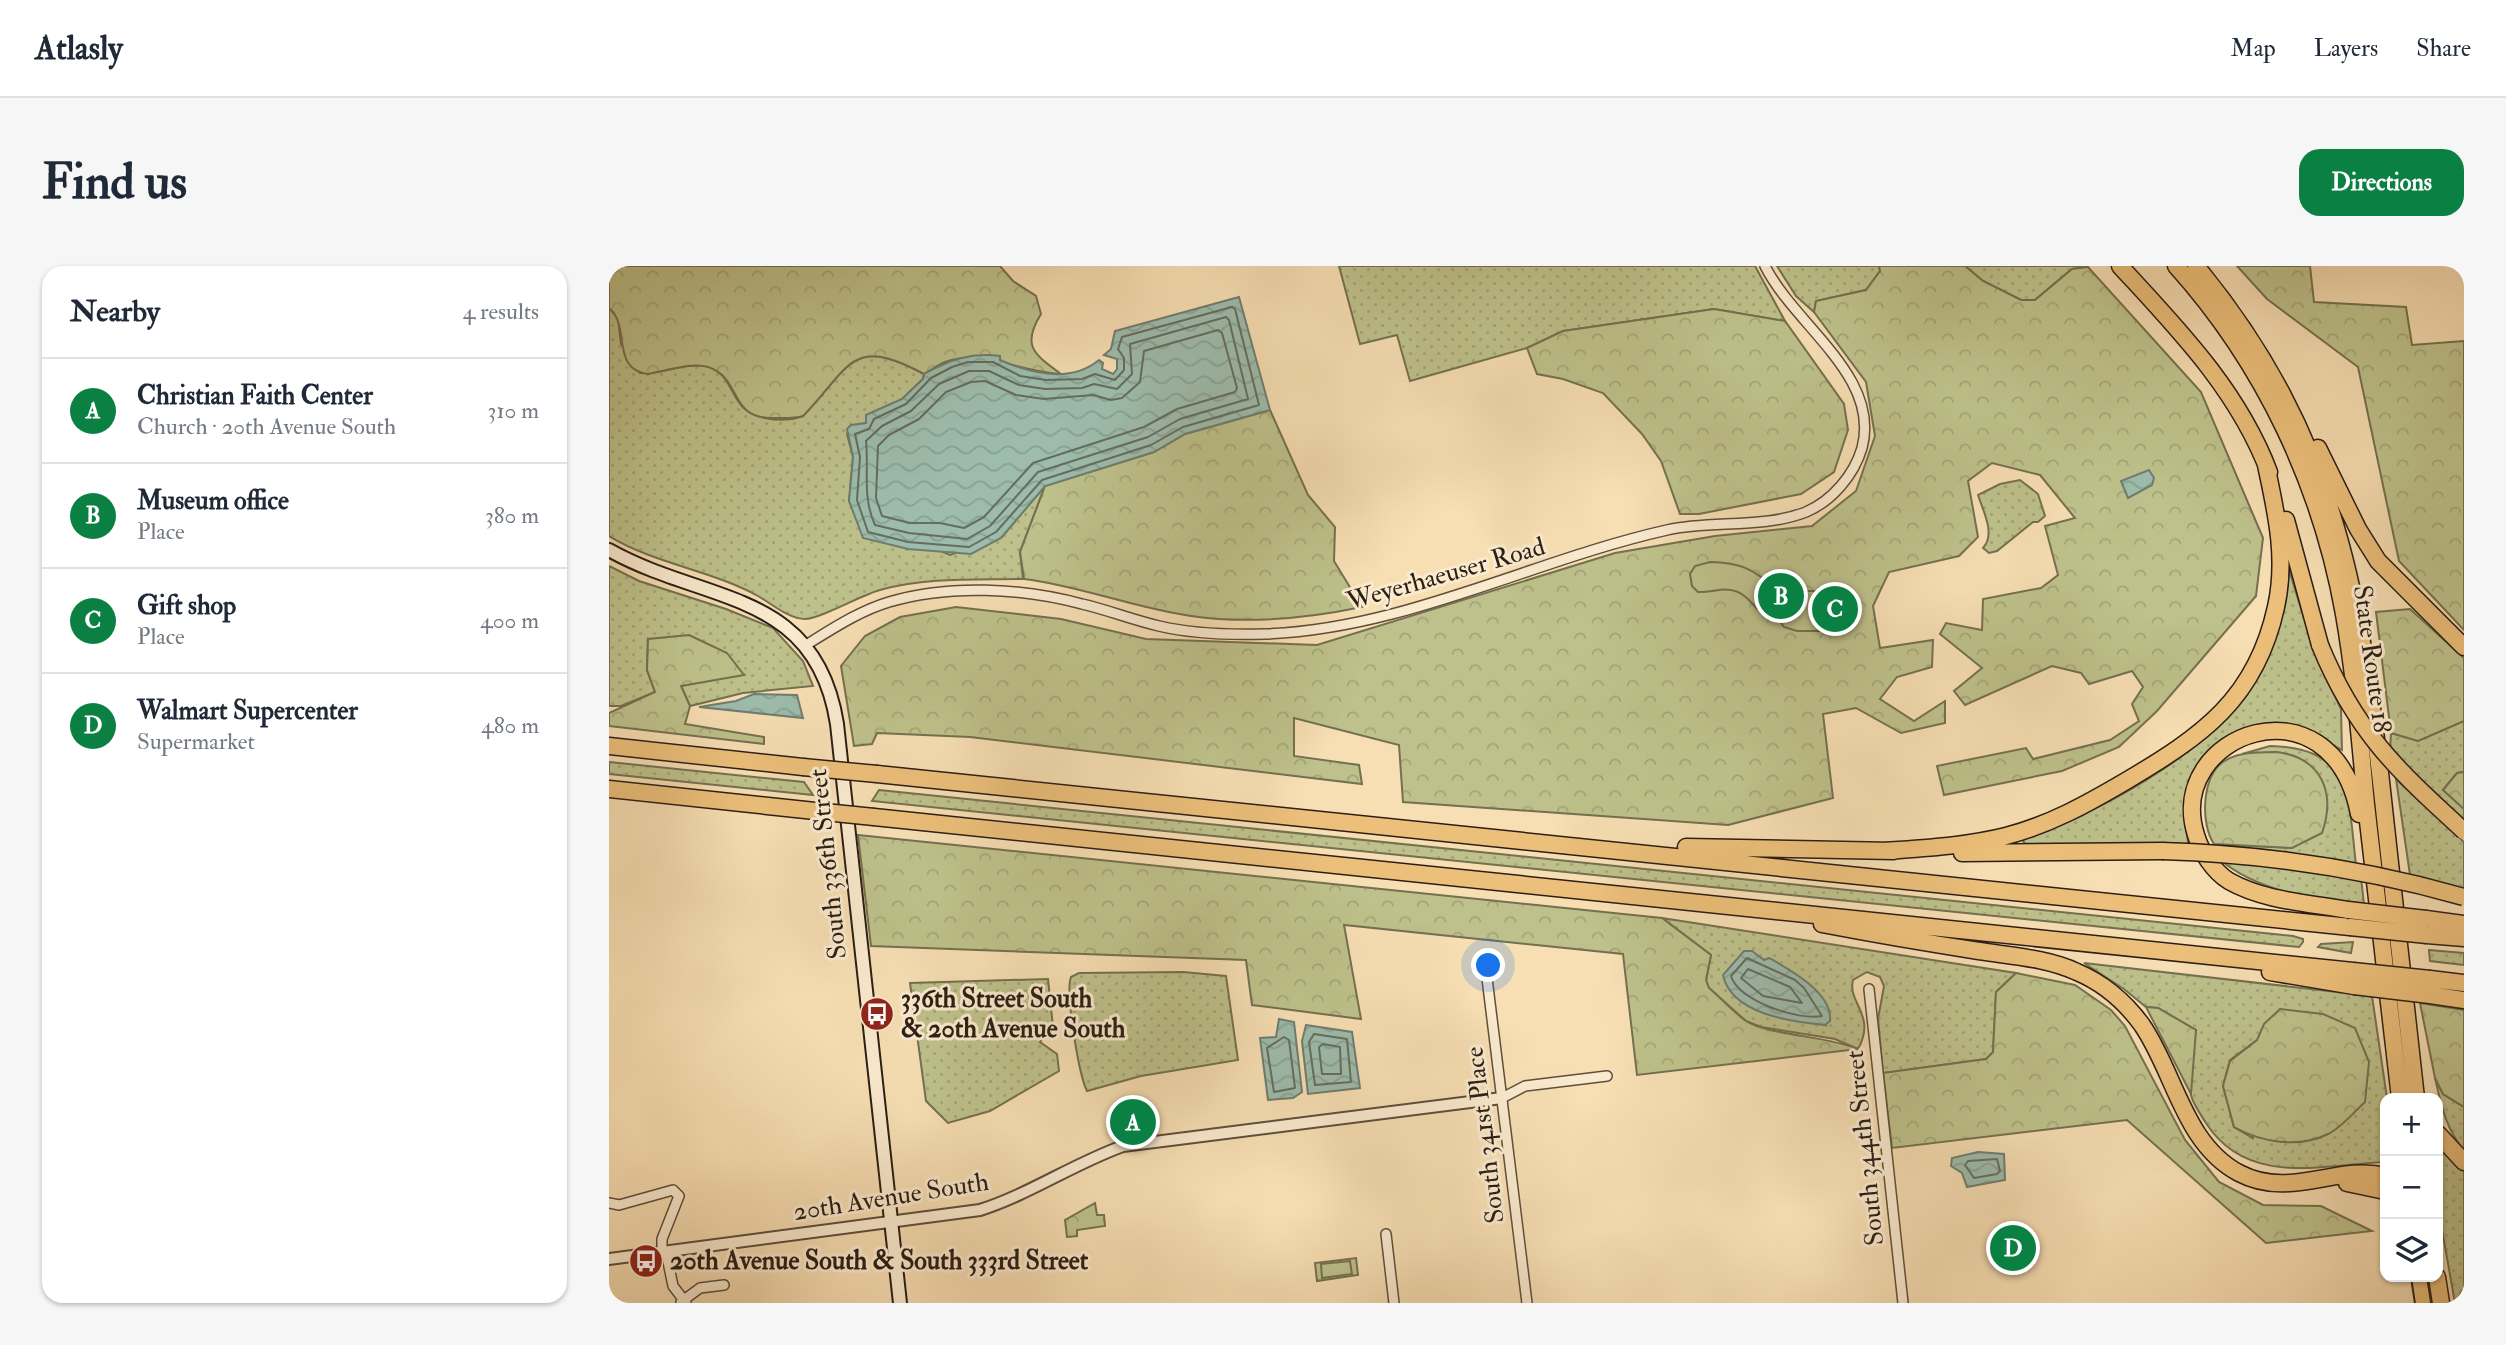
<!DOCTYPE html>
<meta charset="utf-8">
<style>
:root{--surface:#fff;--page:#f6f6f7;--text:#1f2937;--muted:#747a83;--line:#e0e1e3;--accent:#0b8043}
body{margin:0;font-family:"IM FELL Double Pica",serif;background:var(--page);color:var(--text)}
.controls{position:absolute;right:21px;bottom:21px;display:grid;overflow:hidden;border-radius:14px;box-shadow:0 2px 5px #0004}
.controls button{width:63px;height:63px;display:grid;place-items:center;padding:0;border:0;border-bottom:2px solid var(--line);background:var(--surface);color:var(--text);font:35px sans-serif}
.you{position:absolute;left:880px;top:700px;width:24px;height:24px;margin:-18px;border:5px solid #fff;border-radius:50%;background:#1a73e8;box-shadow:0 0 0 10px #1a73e833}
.badge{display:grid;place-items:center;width:46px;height:46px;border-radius:50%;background:var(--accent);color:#fff;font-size:23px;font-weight:700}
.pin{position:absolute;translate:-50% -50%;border:4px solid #fff;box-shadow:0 2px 7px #0006}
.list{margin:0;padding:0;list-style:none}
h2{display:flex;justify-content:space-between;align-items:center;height:91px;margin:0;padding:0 28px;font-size:30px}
h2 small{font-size:23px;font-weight:400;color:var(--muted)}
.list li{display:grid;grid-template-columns:46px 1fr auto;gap:21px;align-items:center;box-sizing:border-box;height:105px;padding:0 28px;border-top:2px solid var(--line)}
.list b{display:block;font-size:26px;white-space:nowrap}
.list p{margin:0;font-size:23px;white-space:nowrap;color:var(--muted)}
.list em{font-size:23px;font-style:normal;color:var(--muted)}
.icon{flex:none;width:38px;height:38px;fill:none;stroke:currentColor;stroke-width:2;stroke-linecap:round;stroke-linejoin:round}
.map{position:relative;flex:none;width:1855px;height:1037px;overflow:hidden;border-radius:21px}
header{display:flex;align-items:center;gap:42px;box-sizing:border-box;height:98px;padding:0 35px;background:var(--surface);border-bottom:2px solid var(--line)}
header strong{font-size:33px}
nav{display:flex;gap:38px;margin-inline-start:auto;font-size:24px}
.intro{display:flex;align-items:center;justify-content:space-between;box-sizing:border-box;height:168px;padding:0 42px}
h1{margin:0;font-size:49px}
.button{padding:18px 32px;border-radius:21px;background:var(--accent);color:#fff;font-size:24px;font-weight:700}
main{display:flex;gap:42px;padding:0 42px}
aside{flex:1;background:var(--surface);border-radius:21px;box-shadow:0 2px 5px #0004}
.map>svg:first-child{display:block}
</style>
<header>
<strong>Atlasly</strong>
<nav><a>Map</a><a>Layers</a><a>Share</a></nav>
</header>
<div class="intro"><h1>Find us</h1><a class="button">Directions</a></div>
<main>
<aside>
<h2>Nearby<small>4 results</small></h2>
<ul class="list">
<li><span class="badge">A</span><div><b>Christian Faith Center</b><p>Church · 20th Avenue South</p></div><em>310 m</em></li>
<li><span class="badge">B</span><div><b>Museum office</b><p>Place</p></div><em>380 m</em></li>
<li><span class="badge">C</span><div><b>Gift shop</b><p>Place</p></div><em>400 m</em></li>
<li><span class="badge">D</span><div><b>Walmart Supercenter</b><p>Supermarket</p></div><em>480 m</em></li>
</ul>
</aside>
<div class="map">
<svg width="1855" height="1037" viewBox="0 0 1855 1037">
<defs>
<pattern id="grass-dots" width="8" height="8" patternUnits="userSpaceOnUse" patternTransform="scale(1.75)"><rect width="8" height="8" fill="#bec18b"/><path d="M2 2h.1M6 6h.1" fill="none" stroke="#a3a577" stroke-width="1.8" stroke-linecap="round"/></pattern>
<pattern id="forest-crowns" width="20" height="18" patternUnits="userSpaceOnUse" patternTransform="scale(1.75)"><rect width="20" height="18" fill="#bec18b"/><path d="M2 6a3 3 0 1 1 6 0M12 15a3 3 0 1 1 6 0" fill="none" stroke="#a3a577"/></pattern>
<pattern id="water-waves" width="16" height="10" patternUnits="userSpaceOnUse" patternTransform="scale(1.75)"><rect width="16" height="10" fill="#9dbcac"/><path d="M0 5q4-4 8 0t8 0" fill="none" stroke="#87a193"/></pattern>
</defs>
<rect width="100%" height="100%" fill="#f7deb3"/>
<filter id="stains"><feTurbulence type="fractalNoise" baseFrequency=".00286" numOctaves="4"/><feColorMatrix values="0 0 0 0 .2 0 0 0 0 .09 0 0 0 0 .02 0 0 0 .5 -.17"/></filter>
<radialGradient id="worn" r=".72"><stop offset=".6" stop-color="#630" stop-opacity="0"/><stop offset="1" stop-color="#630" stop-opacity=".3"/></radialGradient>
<path fill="url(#grass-dots)" stroke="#747050" stroke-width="2" fill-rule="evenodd" d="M730 0H1146L1176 55 1105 43 954 65 918 82 801 115 788 69 751 78Z
M1168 0H1270L1271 5 1257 24 1207 35 1205 46 1187 30Z
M1356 0H1479V1L1463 3 1426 34H1412L1374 15Z
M0 42 9 52 12 78 31 107C52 109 76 96 97 100 116 104 120 121 129 135 141 155 174 157 194 150 241 102 241 68 315 108L314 113 293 133 257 157 242 162 238 168 244 191 240 235 299 283H327L341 289 392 272 436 220 411 286 414 313C367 314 317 311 271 324 252 329 211 353 196 353 180 353 163 338 149 330 102 304 46 298 0 270Z
M1411 214 1429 228 1436 250 1429 256H1424L1388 285 1380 287 1374 282C1387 268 1374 245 1369 229L1391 218Z
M0 300 30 315 117 343 164 362 194 395 204 420 134 427 81 440 72 420 134 408 39 373 38 404 46 426 12 440H0Z
M1680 304 1707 391 1732 443 1733 484 1684 459 1666 457 1628 466 1611 477 1577 544 1579 580 1417 579 1414 575 1417 572C1502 541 1619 478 1658 393 1671 364 1675 335 1680 304Z
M1855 455V506L1848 507 1834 524 1855 543V554L1781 484 1782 467 1809 475Z
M1661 480C1745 482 1739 532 1747 599L1605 578 1683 582 1668 486 1633 488Z
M0 496 195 516 204 529 0 508Z
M1787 513 1855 576V625L1801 609Z
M270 524 1684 670 1694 673V676L1690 681 263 535Z
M1609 592 1752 612 1755 638C1705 633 1648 626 1609 592Z
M1053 652 1407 707 1387 726 1384 786 1377 793 1274 807 1269 753 1275 720 1271 711 1258 706 1244 714C1238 737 1268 749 1249 783L1226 773 1152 761 1137 755 1100 722 1097 715 1102 689ZM1155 694 1216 759 1147 744Z
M1744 676 1742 687 1709 681 1712 678Z
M1820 684 1855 687V699L1821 695Z
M1475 697 1763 730 1778 832 1776 896C1713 899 1638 921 1597 857 1592 849 1584 838 1582 829 1578 810 1585 783 1587 764L1549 742 1537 741 1515 723ZM1648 774 1644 872 1625 861 1614 820 1621 794Z
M574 706 617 710 629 794 532 810 478 825C470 809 456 727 462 711L470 707Z
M439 713 444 761 431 776 448 788 450 805 381 845 339 857 317 835 301 717Z
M1826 812 1834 828 1855 841V884C1837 864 1832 838 1826 812Z
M1829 878 1855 900V1022L1846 1037 1829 941Z"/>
<path fill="url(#forest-crowns)" stroke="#747050" stroke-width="2" d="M0 0H391L404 15 427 30 432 48C412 80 425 88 452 108 417 107 373 84 339 95 331 97 323 104 315 108 241 68 241 102 194 150 184 153 172 152 162 152 119 151 133 112 99 101 83 96 56 105 39 108 1 103 22 59 0 42Z
M1270 0H1356L1374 15 1412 34H1426L1463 3 1479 1 1592 126 1654 272 1647 330 1548 445 1510 481 1453 505 1335 529 1328 500 1417 482 1424 493 1501 474 1530 455 1523 438 1534 421 1523 405 1480 418 1472 407 1443 400 1356 439 1345 425 1373 402 1331 368 1337 357 1373 364 1374 333 1432 322 1449 309 1436 260 1466 252 1431 209 1383 197 1359 215 1369 271 1350 290 1280 306 1264 340 1271 382 1324 374 1323 401 1288 411 1271 433 1305 455 1336 435V457L1292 467 1247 442 1214 448 1224 532 1119 559 794 536 790 479 685 452V490L750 499 753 518 361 471 268 467 263 478 245 480 232 400 256 370 291 351 347 341 452 353 537 373 708 379 1006 287 1106 270 1203 260 1247 225 1266 170 1257 116 1205 46 1207 35 1257 24 1271 5Z
M1628 0H1701L1705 36 1797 41 1803 79 1855 75V364L1790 295 1749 101 1658 33Z
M1105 43 1176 55 1235 138 1239 164 1225 206 1192 228 1090 248H1071L1052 195 1033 168 994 127 954 113 928 108 918 82 954 65Z
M661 144 699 229 726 261 725 295 753 341C700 352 637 358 582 350 525 342 472 320 415 313L411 286 436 220 545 186 576 168Z
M1801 343 1855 392V455L1809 475 1782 467 1767 346Z
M80 369 118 387 135 409 72 420 81 440 76 458 155 471V478L0 460V447L46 426 38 404 39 373Z
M1668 486C1713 492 1727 527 1713 567L1683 582 1605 578C1591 557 1593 511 1614 496 1629 485 1651 487 1668 486Z
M1855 506V543L1834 524 1848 507Z
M249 569 1053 652 1102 689 1097 714 1100 722C1112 732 1124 746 1137 755 1158 769 1219 770 1249 783L1028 809 1014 688 735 659 752 753 643 739 637 694 262 680Z
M1407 707 1466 719 1502 744 1516 760 1576 874 1610 916 1654 939 1712 940 1763 965 1657 977 1518 854 1283 882 1274 807 1377 793 1384 786 1387 726Z
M1811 737 1855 744V841L1834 828 1826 812Z
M1537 741 1549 742 1587 764 1582 828Z
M1671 743 1714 748 1746 762 1760 796 1756 836C1745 846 1732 862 1719 868 1689 883 1652 876 1625 861L1614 820 1621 795 1648 774 1655 758Z
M486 937 488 949H495L496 960 468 964V970L458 971 456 954Z
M747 992 749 1009 708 1015 706 997Z"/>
<path fill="#bec18b" stroke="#747050" stroke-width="2" d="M1101 296C1131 296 1147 304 1168 325H1214L1219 365H1188L1175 361 1170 354C1149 353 1145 333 1129 326 1114 320 1104 327 1089 326L1083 320 1081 308 1086 300Z
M741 995 743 1008 713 1012 712 998Z"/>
<path fill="url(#water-waves)" stroke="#6f7d70" stroke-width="2" d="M630 31 661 144 576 168 545 186 436 220 392 272 362 288 299 283 254 272 240 235 244 191 238 163 242 159 257 157V149L293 133 314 113 315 108C340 94 362 86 391 90V94C423 108 462 117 490 94L494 97 493 103 504 108 508 103V93L495 89 502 83 506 65Z
M1540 204 1545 212 1543 219 1519 232 1512 215Z
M145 428 188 429 194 452 90 441 127 435Z
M1135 685H1143L1155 694 1160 692C1180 703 1224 727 1221 755L1216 759C1183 756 1122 748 1114 709Z
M670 753 685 756 693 826 684 832 659 834 651 772 667 771Z
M697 759 743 766 751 822 699 828 693 775Z
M1369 886 1395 888 1396 914 1358 921 1353 907 1342 900 1343 892Z"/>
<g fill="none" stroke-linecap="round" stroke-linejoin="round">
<path stroke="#646d60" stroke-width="2" d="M623 41 626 43 650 139 574 161 542 179 433 214 387 266 360 281 299 276 259 266 248 234 251 191 246 168 260 163 265 153 297 138 322 112 343 101 359 96H384L411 110 437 114 473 113 486 108 506 114 515 104V92L509 83 513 71Z
M617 51 620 54 639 133 571 153 539 171 429 206 381 260 358 273 300 267 266 259C253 231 260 203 257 175L273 160 302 145 330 118 360 105H380L410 119 436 123 473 122 485 118 508 123 523 108 521 78Z
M609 64 613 67 628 122 626 126 568 143 535 161 424 197 375 251 355 262 331 257H301L273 250 267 232 269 180 280 169 310 153 337 126 362 116 376 115 407 129 435 133 484 129 502 134 513 132 531 116 535 85Z
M1138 692 1186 714 1195 722 1213 750C1190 755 1129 735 1122 710Z
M1139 703 1181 721 1193 737 1154 730 1132 712Z
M705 768 738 773 742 816 706 819 700 776Z
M675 771 680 774 686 822 665 826 658 782Z
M714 778 731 781 732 808H713L710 781Z
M1388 893 1391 905 1388 908 1365 912 1356 899 1359 895Z"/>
<g stroke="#5e4e3c" stroke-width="12">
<path id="minor" d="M197 379C223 363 250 345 280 336 340 318 413 322 473 338 499 344 524 354 550 360 584 368 621 369 656 368 796 363 924 294 1058 264 1103 254 1153 263 1197 246 1223 235 1245 209 1253 182 1272 110 1186 60 1156 0
M876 696 918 1037
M1260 723 1294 1037
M893 832 916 820 998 810
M0 937 10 939 64 924 70 930 53 973V987
M777 968 785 1037
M57 986 64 1020 77 1037
M72 1036 91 1022 115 1019"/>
</g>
<g stroke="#5e4e3c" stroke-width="14">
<path id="tertiary" d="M0 993 371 944C421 928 464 898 514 880L893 832"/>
</g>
<g stroke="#2b1e15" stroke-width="16">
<path id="secondary" d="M0 284C96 338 207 323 228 458L291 1037"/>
</g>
<g stroke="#2b1e15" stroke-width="18">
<path id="trunk" d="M1810 1011 1814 1037"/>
</g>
<g stroke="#2b1e15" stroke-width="19">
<path id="motorway" d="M1511 0C1569 63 1629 124 1660 206
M1567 0C1655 98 1712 219 1735 348 1746 411 1751 475 1757 538 1768 636 1780 734 1791 832
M1587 0C1730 173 1753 337 1776 552 1787 646 1797 739 1807 832
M1709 182 1749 263 1769 295 1855 381
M1677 254 1711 379
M0 480 194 501
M268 508 1741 661
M0 523 206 545
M265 551 1744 705
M1077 581 1285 585
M1276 585C1316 582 1357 580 1397 570 1440 559 1478 538 1517 515 1593 470 1647 433 1667 341 1678 292 1667 246 1657 199
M1353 587 1553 585
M1739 644C1700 637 1655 635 1620 615 1604 605 1592 586 1587 569 1555 467 1723 407 1750 548
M1817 653 1855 658
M1213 658C1265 668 1318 677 1370 685 1402 690 1438 692 1468 706 1494 717 1517 737 1533 759 1566 807 1575 878 1630 907 1681 934 1728 898 1776 910
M1818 669 1855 672
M1661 706 1745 720
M1821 713 1855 717
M1821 729 1855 734
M1829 868 1855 896
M1738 917 1776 925
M1828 1011 1832 1037"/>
</g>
<use href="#minor" stroke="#faeace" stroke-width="9"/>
<use href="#tertiary" stroke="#faeace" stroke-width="10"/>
<use href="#secondary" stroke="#faeace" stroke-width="12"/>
<use href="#trunk" stroke="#ecbf7a" stroke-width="14"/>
<use href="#motorway" stroke="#ecbf7a" stroke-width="16"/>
<g stroke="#2b1e15" stroke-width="19" stroke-linecap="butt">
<path id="motorway-bridge" d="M1711 379C1746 465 1788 504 1855 565
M194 501 268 508
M206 545 265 551
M1553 585C1657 588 1756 603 1855 631
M1739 644 1817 653
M1741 661 1818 669
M1744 705 1821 713
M1745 720 1821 729"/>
</g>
<use href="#motorway-bridge" stroke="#ecbf7a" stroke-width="16"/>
</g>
<defs>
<g id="bus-disc" transform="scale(1.75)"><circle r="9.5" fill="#8f2418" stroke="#faeace"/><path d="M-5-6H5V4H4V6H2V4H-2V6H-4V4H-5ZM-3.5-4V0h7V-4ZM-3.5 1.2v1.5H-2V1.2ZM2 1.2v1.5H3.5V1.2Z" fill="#fff"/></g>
</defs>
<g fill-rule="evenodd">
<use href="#bus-disc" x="268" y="748"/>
<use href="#bus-disc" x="37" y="995"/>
</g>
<g text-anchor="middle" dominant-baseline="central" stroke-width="6" stroke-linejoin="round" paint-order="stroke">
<g font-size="26" fill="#2b1e15" stroke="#faeace">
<text transform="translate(837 308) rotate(-16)">Weyerhaeuser Road</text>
<text transform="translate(1763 393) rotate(82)">State Route 18</text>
<text transform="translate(219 598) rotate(-96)">South 336th Street</text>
<text transform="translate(876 869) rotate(-97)">South 341st Place</text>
<text transform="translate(1256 882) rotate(-96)">South 344th Street</text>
<text transform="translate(282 931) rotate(-9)">20th Avenue South</text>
</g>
<g font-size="26" font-weight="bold" fill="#2b1e15" stroke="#faeace" text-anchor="start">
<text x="292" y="733">336th Street South<tspan x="292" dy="30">&amp; 20th Avenue South</tspan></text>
<text x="61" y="995">20th Avenue South &amp; South 333rd Street</text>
</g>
</g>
<rect width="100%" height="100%" filter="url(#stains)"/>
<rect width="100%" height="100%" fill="url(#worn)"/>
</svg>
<div class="controls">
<button>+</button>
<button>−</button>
<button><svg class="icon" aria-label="layers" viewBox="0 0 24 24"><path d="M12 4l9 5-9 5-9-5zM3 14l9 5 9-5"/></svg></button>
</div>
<div class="you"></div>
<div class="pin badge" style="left:524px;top:856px">A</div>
<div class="pin badge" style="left:1172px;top:330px">B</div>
<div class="pin badge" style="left:1226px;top:343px">C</div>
<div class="pin badge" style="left:1404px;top:982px">D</div>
</div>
</main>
